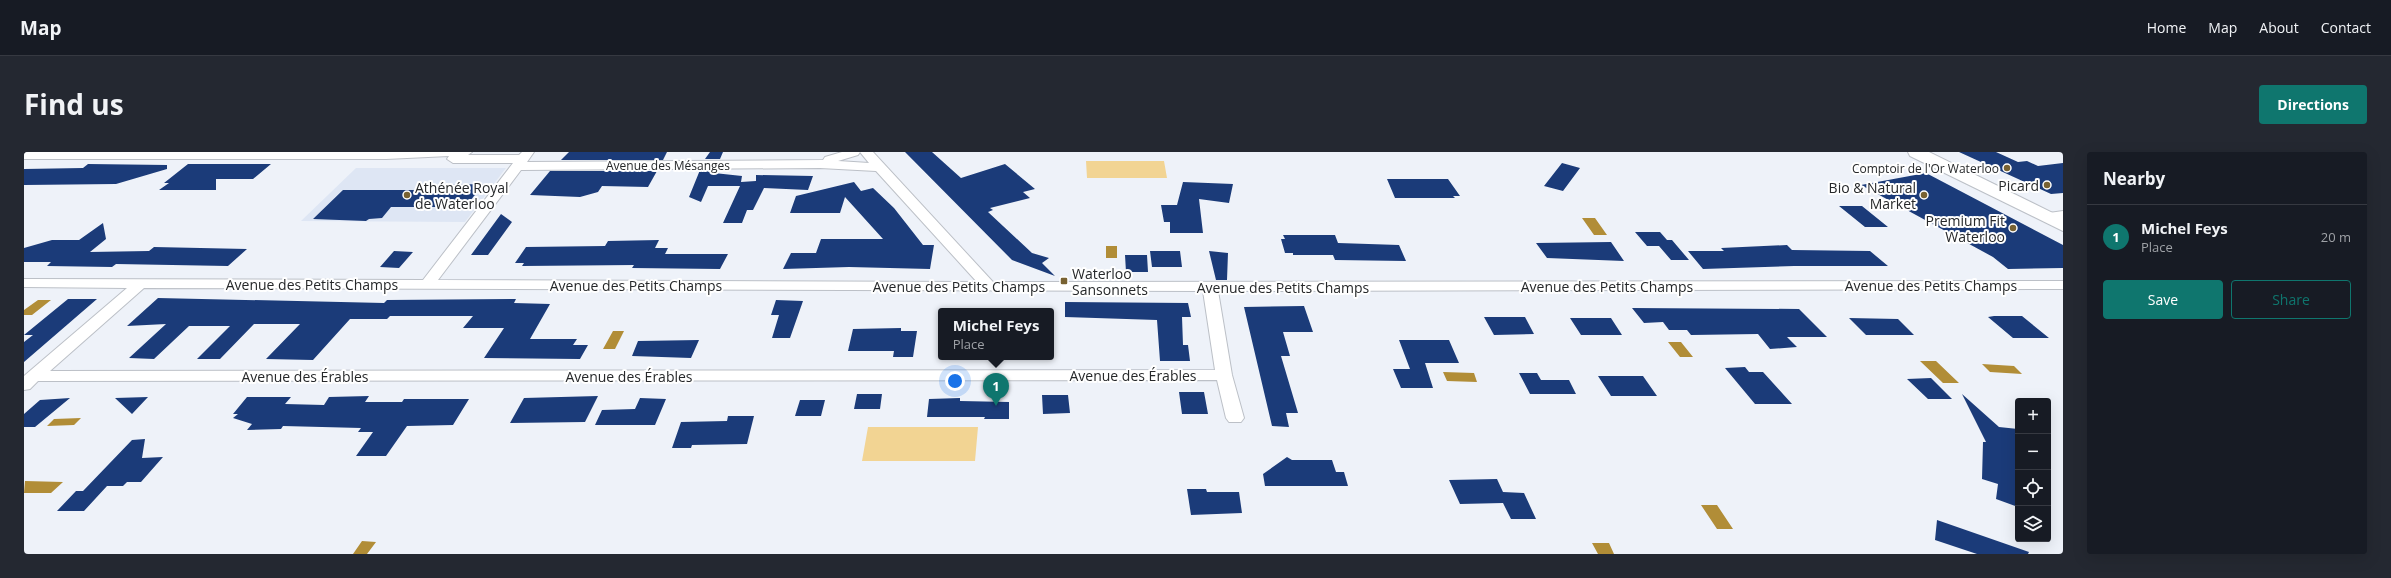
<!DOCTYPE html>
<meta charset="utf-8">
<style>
:root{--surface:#171b24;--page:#242831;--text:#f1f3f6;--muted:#9ea1a6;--line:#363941;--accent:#0f766e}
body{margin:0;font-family:"Open Sans",sans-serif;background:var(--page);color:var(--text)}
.controls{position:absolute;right:12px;bottom:12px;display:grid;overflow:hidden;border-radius:4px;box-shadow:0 4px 16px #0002}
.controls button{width:36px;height:36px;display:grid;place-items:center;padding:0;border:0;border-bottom:1px solid var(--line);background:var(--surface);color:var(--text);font:20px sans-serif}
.you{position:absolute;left:931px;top:229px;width:14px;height:14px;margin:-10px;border:3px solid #fff;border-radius:50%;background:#1a73e8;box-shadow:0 0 0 6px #1a73e833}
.badge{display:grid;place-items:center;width:26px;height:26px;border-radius:50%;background:var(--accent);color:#fff;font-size:13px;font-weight:700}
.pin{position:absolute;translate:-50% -33px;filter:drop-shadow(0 1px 2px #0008)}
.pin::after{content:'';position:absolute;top:21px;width:14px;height:12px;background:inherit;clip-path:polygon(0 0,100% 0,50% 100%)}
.popup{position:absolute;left:914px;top:156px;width:116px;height:52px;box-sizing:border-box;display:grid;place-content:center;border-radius:4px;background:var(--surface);filter:drop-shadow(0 1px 3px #0005);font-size:13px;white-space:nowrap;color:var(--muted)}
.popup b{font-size:15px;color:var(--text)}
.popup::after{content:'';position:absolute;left:50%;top:100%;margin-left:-8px;border:8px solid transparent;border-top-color:var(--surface)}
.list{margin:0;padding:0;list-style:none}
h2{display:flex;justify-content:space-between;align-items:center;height:52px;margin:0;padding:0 16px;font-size:17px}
h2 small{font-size:13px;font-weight:400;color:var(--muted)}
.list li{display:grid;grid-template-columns:26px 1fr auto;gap:12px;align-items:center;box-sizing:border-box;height:64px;padding:0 16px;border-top:1px solid var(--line)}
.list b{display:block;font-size:15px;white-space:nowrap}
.list p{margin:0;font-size:13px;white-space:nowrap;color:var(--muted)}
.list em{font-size:13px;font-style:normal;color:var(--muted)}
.actions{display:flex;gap:8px;padding:12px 16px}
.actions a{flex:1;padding:9px 0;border:1px solid var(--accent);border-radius:4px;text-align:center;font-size:14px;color:var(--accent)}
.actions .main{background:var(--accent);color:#fff}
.icon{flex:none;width:22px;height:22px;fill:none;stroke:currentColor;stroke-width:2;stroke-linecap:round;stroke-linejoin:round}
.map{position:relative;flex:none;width:2039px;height:402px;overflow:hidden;border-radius:4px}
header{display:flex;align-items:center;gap:24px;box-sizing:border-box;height:56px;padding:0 20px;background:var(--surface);border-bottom:1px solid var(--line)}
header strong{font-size:19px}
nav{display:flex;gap:22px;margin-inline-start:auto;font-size:14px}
.intro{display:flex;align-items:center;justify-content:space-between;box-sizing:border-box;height:96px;padding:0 24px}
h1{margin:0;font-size:28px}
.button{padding:10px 18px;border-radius:4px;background:var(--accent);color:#fff;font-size:14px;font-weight:700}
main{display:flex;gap:24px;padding:0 24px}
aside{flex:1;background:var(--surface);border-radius:4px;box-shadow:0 4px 16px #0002}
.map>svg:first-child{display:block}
</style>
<header>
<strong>Map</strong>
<nav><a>Home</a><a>Map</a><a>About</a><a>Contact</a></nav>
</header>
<div class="intro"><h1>Find us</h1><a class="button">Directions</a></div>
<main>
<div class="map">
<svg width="2039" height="402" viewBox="0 0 2039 402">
<rect width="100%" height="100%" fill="#eef2f9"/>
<path fill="#dee6f4" d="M332 16H482L441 70 277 69Z"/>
<path fill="#f2d493" d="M1062 9H1140L1143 26H1063Z
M844 275H954L951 309H838Z"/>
<path fill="#b18d37" d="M1558 66H1571L1583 83H1570Z
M1082 94H1093V106H1082Z
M14 148H27L8 163H0V158Z
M589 179H600L591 197H579Z
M1644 190H1657L1669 205H1656Z
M1896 209H1912L1935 231H1919Z
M1958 212 1990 214 1998 222 1966 220Z
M1419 220 1450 221 1453 230 1423 229Z
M57 266 50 273 23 274 30 267Z
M1 329 39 330 27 341H0Z
M1677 353H1693L1709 377H1693Z
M338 389 352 390 343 402H329Z
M1568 391H1585L1590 402H1574Z"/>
<path fill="#1b3b79" d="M545 0H643L639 8H537Z
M686 0H699L696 7H681Z
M881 0H908L937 26 981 12 1011 37 999 40 1006 46 966 56 969 58 964 60 1008 101 1025 106 1018 111 1031 124 988 108Z
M1935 0H1972L1994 10 2003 9 2014 14 2039 11V41L2027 42Z
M1538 11 1556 16 1539 39 1520 34Z
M64 12 143 13V17L92 32 0 33V17L59 16Z
M164 12H247L229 27H192V38H135L145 31H140Z
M676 18H691L690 21 718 24 717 30 732 29V23L789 24 784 38 740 36 729 58H723L718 71H699L716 34H684L677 50 665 45Z
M526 19H633L624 35 578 34 574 40 556 45 506 43Z
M1902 21 2039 93V116L1984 117 1969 105 1837 33Z
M1363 27H1424L1436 44H1429L1431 46H1371Z
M830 30 837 39 849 36 870 56 899 93H910L906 117 825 115 759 117 767 101H792L797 87H859L821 45 816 61H766L772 44Z
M1159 30 1209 32 1205 51 1175 47 1179 81H1146V70H1140L1137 53H1153Z
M460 32 441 55H367L358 66 345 67 342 69 289 67 319 38H410L414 33Z
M1815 54H1838L1864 75H1841Z
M477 62 488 70 464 103H447Z
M79 71 82 87 66 100 125 99 130 95 223 97 204 114 92 112 88 115 23 114 27 110H0V96L28 88H55Z
M1611 80H1636L1643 88H1648L1665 108H1647L1635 94H1623Z
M1259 83H1311L1314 91 1375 93 1382 109 1311 108 1309 103H1269V101H1261L1257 87H1261Z
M635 88 631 96H644L641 102H704L696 117 608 116 610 113 498 114 500 111H491L502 95 581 94 584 89Z
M1587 90 1600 109 1523 106 1512 91Z
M1763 93 1768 98 1846 99 1864 114H1770L1679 117 1664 99H1700L1697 96Z
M370 99 389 100 375 116 356 115Z
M1126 99H1156L1158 115H1128Z
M1185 99 1204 101 1203 128H1192Z
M1101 103H1123L1124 120H1102Z
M134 146 360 151 363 148 492 147 490 151 526 152 506 187H553L549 193H564L556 207 460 206 480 176H439L449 164H366L363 167H326L289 208 242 207 276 172H230L196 207H173L206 174H165L130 207 105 206 142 172 103 174Z
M44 147H73L0 210V190L9 183H0Z
M752 148 779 149 766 186H748L755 163H747Z
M1041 150 1164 151 1167 165H1158L1159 193H1164L1166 209H1136L1133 168 1041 165Z
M1280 154 1289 180H1259L1266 204H1257L1274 261H1262L1265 275 1248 274 1220 155Z
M1608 156 1775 157 1803 185H1763L1773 195 1746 197 1734 182 1667 183 1663 178H1645L1639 170 1620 171Z
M1970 164H1998L2025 186H1989L1964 165Z
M1460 165H1501L1510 182 1470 183Z
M1546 166H1587L1598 183H1557Z
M1825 166 1874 167 1890 183H1842Z
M877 176V179H893L889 205H869L870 199H824L829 177Z
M675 188 667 206 608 204 614 189Z
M1375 188H1425L1435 211H1401L1409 236H1377L1369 217H1386Z
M1721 215 1725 220H1739L1768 252H1731L1701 216Z
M1495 221H1513L1517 228H1545L1552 242H1506Z
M1574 224H1619L1633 244H1587Z
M1907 226 1928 247H1904L1883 227Z
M1155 240H1180L1184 262H1158Z
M833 242H858L856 257H830Z
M1938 242 1975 275 1994 277V355L1972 347 1974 332 1958 327 1959 290H1962Z
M1018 243H1044L1046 261 1019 262Z
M345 244 341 250H378L380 247H445L429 273 383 274 362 304H332L349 280H334L337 276 259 274 257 277 223 278 228 272 209 266 214 262H209L223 245H267L261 252 300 253 305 245Z
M574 244 561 270 486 271 500 246Z
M124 245 108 262 91 246Z
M46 246 11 275H0V262L16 248Z
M616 246 642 247 631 273H571L578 258 611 257Z
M936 246V249L985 250V267H960L961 265H903L905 247Z
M776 248H801L797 264H771Z
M704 264H730L723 292 668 293 667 296H648L657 270 703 269Z
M121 287 118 306 139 305 117 330H103L99 334H83L60 359H33L52 339H59L108 288Z
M1263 305 1268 308H1308L1312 320H1320L1324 334H1241L1239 322Z
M1473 327 1479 340 1500 341 1512 367H1487L1479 351 1436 352 1425 328Z
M1163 337H1182L1183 340H1215L1218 361 1167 363Z
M1913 368 2005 400 2004 402H1953L1911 388Z"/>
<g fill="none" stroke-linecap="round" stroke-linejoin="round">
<g stroke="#bcc0c7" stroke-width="2">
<path id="minor" d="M0 0H448L444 3H495L498 0H510L503 10 799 8 801 5 818 0H849L969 130 2039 129V137L1194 139 1208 223 1220 266 1217 270H1205L1202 266 1193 228 14 229 6 237 0 238V224L103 136 0 135V127L399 128 489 11H429L423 7 425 4 362 7H0ZM836 0 845 11 814 9 834 3ZM796 16 852 19 953 130 414 128 497 18ZM120 136 1179 139 1191 218 26 219Z
M2039 59V67L2023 69 2016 65 2018 62Z"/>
</g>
<g stroke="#bcc0c7" stroke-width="2">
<path id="primary" d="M1884 0H1905L2039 66V79L1886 4Z"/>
</g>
<use href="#minor" fill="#fff" fill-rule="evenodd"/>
<use href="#primary" fill="#fff" fill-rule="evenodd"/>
</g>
<g fill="#786232" stroke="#fff" stroke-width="1.5">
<circle cx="1983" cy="16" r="4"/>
<circle cx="2023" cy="33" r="4"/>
<circle cx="383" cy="43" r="4"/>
<circle cx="1900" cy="43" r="4"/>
<circle cx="1989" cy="76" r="4"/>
<rect x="1036" y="125" width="8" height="8" rx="2"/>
</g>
<g text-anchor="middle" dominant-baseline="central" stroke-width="4" stroke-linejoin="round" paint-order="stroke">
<g font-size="12" fill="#26282a" stroke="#fff">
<text x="644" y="13">Avenue des Mésanges</text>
</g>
<g font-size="12" fill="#26282a" stroke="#fff" text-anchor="end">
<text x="1975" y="16">Comptoir de l'Or Waterloo</text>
</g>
<g font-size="14" fill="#26282a" stroke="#fff" text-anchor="end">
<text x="2015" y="33">Picard</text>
<text x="391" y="35" text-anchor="start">Athénée Royal<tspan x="391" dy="16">de Waterloo</tspan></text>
<text x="1892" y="35">Bio &amp; Natural<tspan x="1892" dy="16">Market</tspan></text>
<text x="1981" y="68">Premium Fit<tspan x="1981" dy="16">Waterloo</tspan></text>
<text x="1048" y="121" text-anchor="start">Waterloo<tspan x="1048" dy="16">Sansonnets</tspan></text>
</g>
<g font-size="14" fill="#26282a" stroke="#fff">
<text x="288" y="132">Avenue des Petits Champs</text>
<text x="612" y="133">Avenue des Petits Champs</text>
<text x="1907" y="133">Avenue des Petits Champs</text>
<text x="935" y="134">Avenue des Petits Champs</text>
<text x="1583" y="134">Avenue des Petits Champs</text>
<text x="1259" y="135">Avenue des Petits Champs</text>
<text x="1109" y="223">Avenue des Érables</text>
<text x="281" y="224">Avenue des Érables</text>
<text x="605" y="224">Avenue des Érables</text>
</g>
</g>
</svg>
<div class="controls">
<button>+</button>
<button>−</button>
<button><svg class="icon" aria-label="locate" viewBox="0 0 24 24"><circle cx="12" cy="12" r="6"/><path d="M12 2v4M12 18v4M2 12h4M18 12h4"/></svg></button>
<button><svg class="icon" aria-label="layers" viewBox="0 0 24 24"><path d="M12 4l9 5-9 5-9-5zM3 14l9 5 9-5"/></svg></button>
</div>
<div class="you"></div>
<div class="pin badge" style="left:972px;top:254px">1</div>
<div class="popup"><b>Michel Feys</b>Place</div>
</div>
<aside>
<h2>Nearby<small></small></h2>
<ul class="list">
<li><span class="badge">1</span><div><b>Michel Feys</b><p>Place</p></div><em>20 m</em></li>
</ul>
<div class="actions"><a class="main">Save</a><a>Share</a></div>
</aside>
</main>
